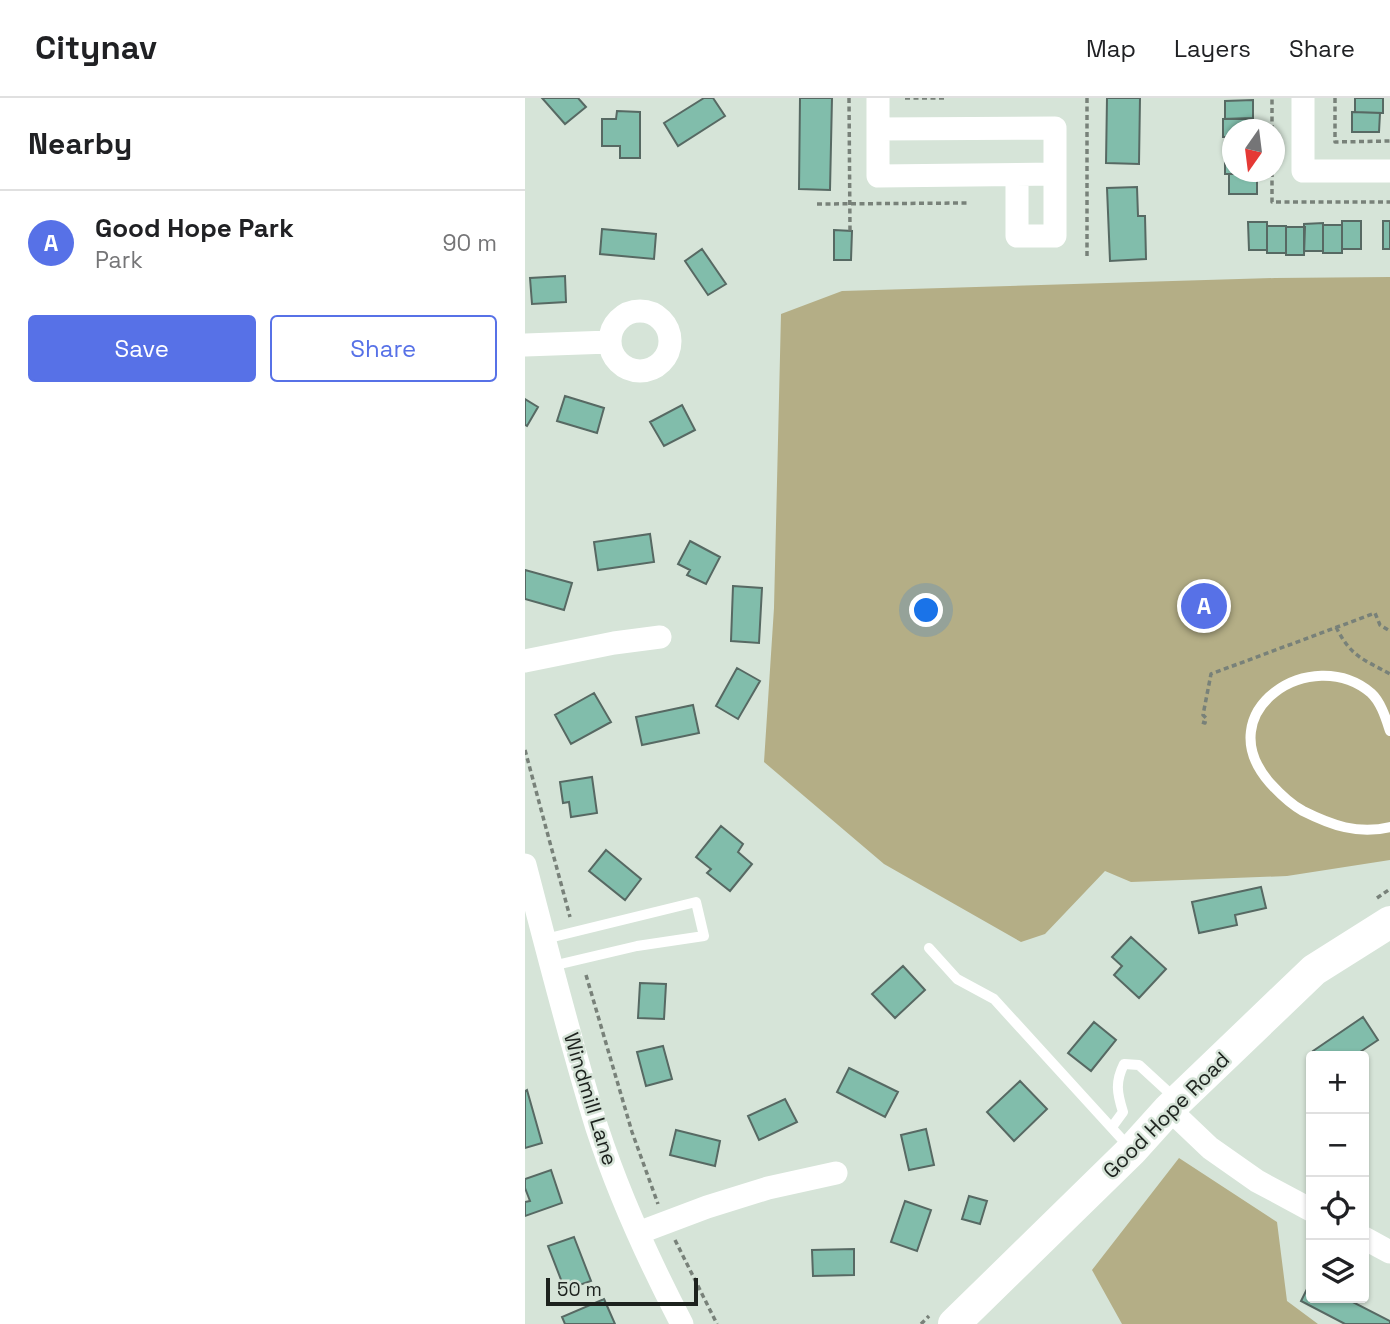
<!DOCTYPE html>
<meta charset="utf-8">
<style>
:root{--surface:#fff;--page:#f6f6f6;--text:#202124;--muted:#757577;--line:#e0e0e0;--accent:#5771e7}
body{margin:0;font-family:"Space Grotesk",sans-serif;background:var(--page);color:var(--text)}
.controls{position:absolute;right:21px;bottom:21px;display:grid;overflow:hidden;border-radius:7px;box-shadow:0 2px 5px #0004}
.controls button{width:63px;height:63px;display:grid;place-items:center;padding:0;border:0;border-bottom:2px solid var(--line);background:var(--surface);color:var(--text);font:35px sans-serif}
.compass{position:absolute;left:697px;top:21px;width:63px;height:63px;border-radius:50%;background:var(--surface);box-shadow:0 2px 5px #0004;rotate:194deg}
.scale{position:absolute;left:21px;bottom:18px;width:152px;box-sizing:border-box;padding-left:7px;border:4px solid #1d221e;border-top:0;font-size:19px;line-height:24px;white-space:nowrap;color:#1d221e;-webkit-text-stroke:5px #d6e4d8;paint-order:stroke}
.you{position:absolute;left:402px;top:513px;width:24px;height:24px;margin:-18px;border:5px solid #fff;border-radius:50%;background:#1a73e8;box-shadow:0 0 0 10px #1a73e833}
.badge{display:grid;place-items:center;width:46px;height:46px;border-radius:50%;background:var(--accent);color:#fff;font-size:23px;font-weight:700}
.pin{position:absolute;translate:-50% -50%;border:4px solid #fff;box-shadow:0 2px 7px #0006}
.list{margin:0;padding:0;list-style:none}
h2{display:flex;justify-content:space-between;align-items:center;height:91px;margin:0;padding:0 28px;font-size:30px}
h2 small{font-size:23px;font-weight:400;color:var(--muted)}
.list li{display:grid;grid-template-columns:46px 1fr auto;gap:21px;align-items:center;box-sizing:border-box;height:105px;padding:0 28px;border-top:2px solid var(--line)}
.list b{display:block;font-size:26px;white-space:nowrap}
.list p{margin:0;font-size:23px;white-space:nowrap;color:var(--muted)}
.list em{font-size:23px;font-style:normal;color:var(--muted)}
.actions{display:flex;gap:14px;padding:21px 28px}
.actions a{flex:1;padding:16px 0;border:2px solid var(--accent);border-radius:7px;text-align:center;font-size:24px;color:var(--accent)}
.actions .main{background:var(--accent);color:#fff}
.icon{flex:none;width:38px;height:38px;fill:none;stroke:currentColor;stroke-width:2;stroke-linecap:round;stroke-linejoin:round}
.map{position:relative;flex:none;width:865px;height:1226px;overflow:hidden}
header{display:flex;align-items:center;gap:42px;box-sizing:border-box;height:98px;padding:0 35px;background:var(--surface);border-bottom:2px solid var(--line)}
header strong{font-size:33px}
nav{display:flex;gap:38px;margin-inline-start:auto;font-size:24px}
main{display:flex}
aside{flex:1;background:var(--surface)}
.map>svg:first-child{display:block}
</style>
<header>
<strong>Citynav</strong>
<nav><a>Map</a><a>Layers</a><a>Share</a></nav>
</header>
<main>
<aside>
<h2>Nearby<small></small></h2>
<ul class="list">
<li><span class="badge">A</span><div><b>Good Hope Park</b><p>Park</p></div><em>90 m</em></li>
</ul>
<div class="actions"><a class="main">Save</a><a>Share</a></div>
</aside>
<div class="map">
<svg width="865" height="1226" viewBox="0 0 865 1226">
<rect width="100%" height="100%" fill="#d6e4d8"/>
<path fill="#b4ae86" d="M865 179V762L762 778 606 784 580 773 520 836 496 844 359 766 239 664 249 510 256 216 317 193 750 180Z
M654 1060 752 1124 762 1203 793 1226H597L567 1172Z"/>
<path fill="#81bdab" stroke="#576963" stroke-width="2" d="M17 0H53L61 9 40 26Z
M179 0H188L200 18 153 48 139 25Z
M275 0H307L305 92 274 91Z
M582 0H615L614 66 581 65Z
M830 0H858V15L830 14Z
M728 2V21H700V3Z
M92 13 115 14V60H95V48H77V21H91Z
M827 14 855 15 854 34H827Z
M726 20V32H708V39H698V21Z
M700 58H708V74H728V76H700Z
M704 76H732V96H704Z
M612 89 613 118H620L621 161 585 163 582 90Z
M817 123H836V151H817Z
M858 123H865V151H858Z
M723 124H742V152H724Z
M798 125V153H779V126Z
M798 127H817V155H798Z
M742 128H761V155H742Z
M761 129H780L779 157H761Z
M77 131 131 136 129 161 75 156Z
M309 132 327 133 326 162H309Z
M177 151 201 186 183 197 160 163Z
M40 178 41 204 7 206 5 180Z
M40 298 79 310 72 335 32 323Z
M0 301 13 309 2 328 0 327Z
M157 307 170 332 139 348 125 324Z
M125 436 129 464 73 472 69 444Z
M165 443 195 459 181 486 162 477 165 472 153 466Z
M0 472 47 485 39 512 0 501Z
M208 488 237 490 234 545 206 543Z
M212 570 235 583 213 621 191 608Z
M69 595 86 624 46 646 30 617Z
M168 607 174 635 117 647 111 619Z
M67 679 72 715 46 719 44 704 38 705 35 684Z
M196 728 218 746 213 754 227 766 205 793 182 775 186 771 171 759Z
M81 752 116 781 100 802 64 773Z
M736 789 741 810 710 817 712 827 674 835 667 804Z
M606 839 641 871 614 900 589 877 597 868 587 859Z
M378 868 400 892 370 920 347 896Z
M115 885 141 886 139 921 113 920Z
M838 919 853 942 829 958H791L788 953Z
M569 924 591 942 566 973 543 955Z
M138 948 147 981 121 988 112 954Z
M324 970 373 994 360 1019 312 994Z
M495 983 522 1011 489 1043 462 1014Z
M2 992 17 1045 0 1050V993Z
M260 1001 272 1024 234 1042 223 1018Z
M401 1031 409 1067 384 1072 376 1037Z
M151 1032 195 1043 190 1068 145 1057Z
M26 1072 37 1105 0 1118V1104L5 1103 0 1090V1081Z
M444 1098 462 1103 455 1126 437 1121Z
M380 1103 406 1112 392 1153 366 1144Z
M49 1139 66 1183 40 1192 23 1148Z
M329 1151V1177L288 1178 287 1152Z
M786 1183V1200H820L865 1223V1226H820L776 1203Z
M79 1201 90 1226H40L37 1219Z"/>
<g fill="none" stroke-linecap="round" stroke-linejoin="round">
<path stroke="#788179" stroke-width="3.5" stroke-dasharray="5 3.5" stroke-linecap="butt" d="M324 0 325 133
M380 0H422
M562 0V161
M810 0V44L865 43
M747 32V0
M747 74V104H865
M292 106 443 105
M811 529C826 559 838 561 865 576
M677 624 680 625 681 620 678 617 686 576 850 515 855 527 865 533
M0 652 45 819
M852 800 865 791
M61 877 107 1034 133 1106
M150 1142 192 1226
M396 1226 404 1218"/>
<path stroke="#fff" stroke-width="10" d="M865 633C861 621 856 604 846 595 787 545 682 613 745 685 755 696 765 706 778 713 806 727 833 737 865 729
M20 841 171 804 179 838 112 848 27 868
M404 850 432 881 469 901 605 1050
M587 1029 598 1014C592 995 590 984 599 966L614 967 651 1001"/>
<path stroke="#fff" stroke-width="23" d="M353 0V78L530 76V30L353 31
M778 0V73H865
M492 77V138H530V76
M85 243a30 30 0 1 1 60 0a30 30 0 1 1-60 0Z
M0 247 85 244
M0 563 89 545 135 539
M0 767C23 855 45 943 72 1030 94 1097 124 1163 157 1226
M644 1011 685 1050 732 1083 786 1112
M113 1135 182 1109 243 1090 311 1075
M839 1140 865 1154"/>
<path stroke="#fff" stroke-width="32" d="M429 1226 607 1052 644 1011 789 872 865 824"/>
</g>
<g text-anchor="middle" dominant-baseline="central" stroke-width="5" stroke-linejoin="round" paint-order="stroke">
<g font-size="21" fill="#1d221e" stroke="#d6e4d8">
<text transform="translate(66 1001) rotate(73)">Windmill Lane</text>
<text transform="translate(641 1017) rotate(-45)">Good Hope Road</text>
</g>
</g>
</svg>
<div class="controls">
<button>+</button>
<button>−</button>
<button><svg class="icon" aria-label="locate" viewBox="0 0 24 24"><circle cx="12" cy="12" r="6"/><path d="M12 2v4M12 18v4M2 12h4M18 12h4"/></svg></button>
<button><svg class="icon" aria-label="layers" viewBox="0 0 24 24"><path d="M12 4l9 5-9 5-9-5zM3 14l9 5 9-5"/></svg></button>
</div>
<svg class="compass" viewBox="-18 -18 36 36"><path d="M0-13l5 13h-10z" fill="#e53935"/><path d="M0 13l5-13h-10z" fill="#757577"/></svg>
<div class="scale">50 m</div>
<div class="you"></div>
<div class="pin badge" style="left:679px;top:508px">A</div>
</div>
</main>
